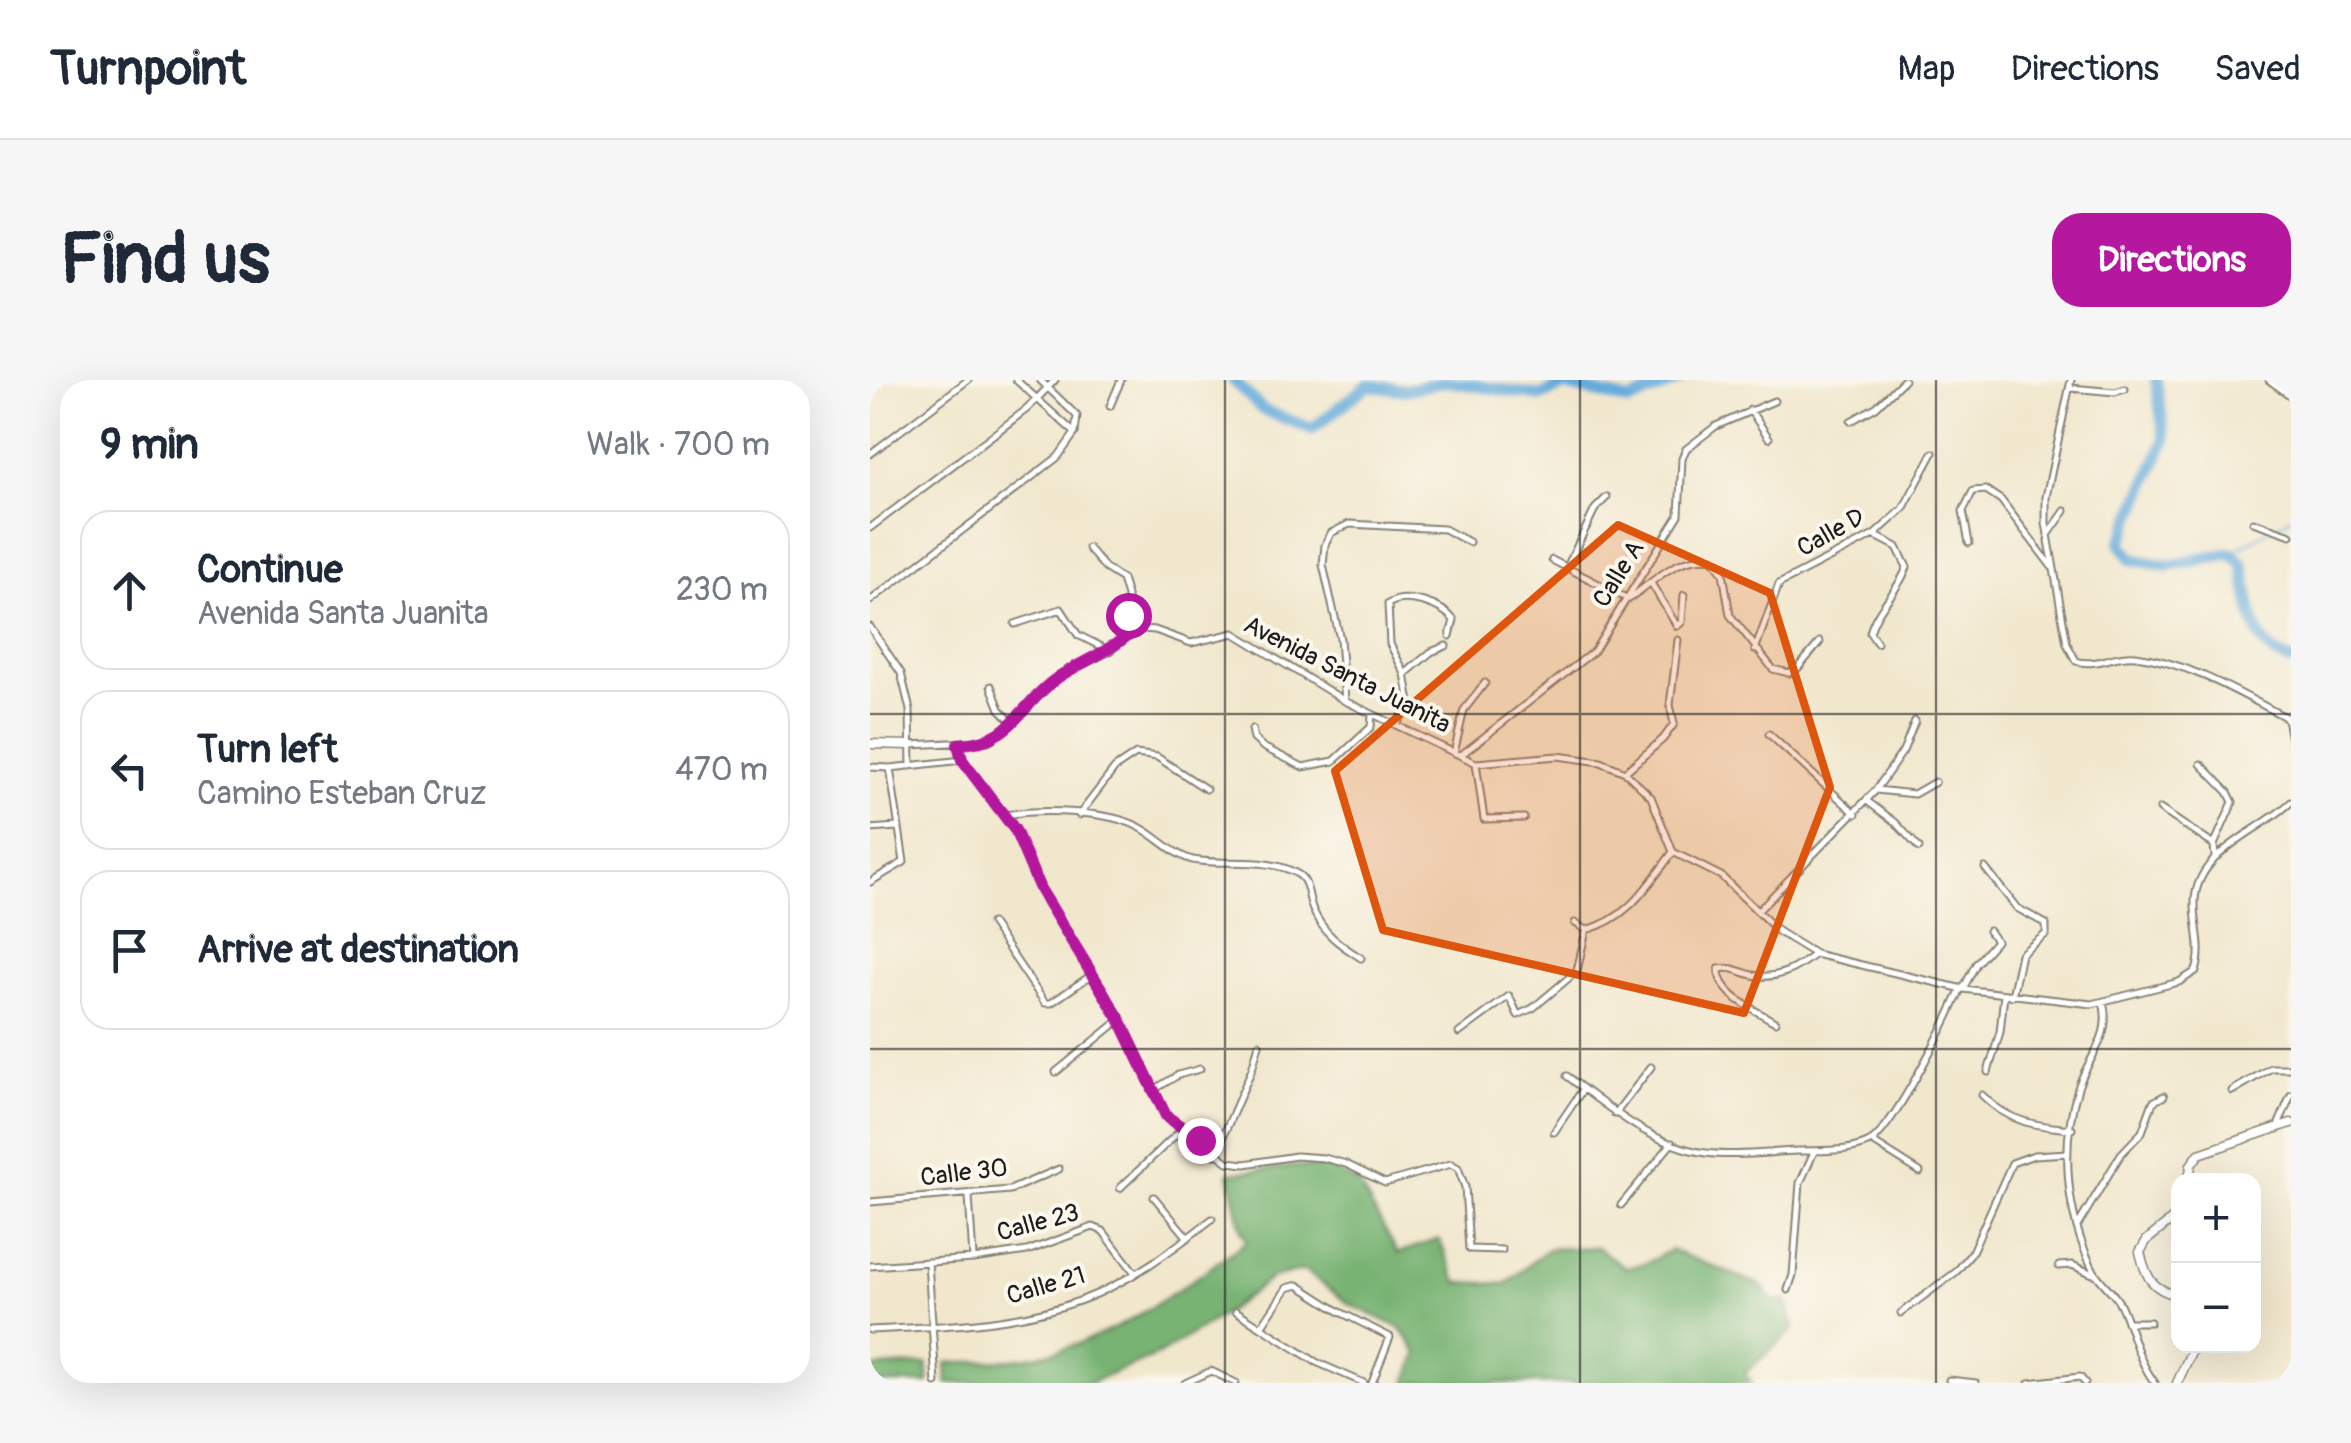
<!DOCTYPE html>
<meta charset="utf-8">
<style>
:root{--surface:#fff;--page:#f6f6f7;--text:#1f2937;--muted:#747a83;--line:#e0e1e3;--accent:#b5179e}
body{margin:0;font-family:Pangolin,sans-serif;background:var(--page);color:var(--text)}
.controls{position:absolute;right:30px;bottom:30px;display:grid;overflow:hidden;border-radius:20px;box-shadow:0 10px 40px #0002}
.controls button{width:90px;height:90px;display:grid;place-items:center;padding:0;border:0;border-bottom:2px solid var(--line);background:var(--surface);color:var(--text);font:50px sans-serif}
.stop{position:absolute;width:30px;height:30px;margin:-22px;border:8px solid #b5179e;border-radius:50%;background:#fff}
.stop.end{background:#b5179e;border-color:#fff;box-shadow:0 2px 10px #0008}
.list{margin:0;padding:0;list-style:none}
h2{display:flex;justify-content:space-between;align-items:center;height:130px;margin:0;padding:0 40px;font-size:42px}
h2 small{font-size:32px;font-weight:400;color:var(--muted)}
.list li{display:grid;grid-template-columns:65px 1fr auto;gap:30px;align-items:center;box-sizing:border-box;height:160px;margin:0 20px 20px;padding:0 20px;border:2px solid var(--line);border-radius:30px}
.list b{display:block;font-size:38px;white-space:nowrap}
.list p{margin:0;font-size:32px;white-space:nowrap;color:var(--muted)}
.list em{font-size:32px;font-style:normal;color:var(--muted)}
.icon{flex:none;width:55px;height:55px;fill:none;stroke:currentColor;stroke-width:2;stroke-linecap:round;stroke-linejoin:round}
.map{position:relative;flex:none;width:1421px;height:1003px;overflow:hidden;border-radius:30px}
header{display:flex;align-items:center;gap:60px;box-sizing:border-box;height:140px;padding:0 50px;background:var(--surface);border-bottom:2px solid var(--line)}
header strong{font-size:48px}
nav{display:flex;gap:55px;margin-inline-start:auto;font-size:35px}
.intro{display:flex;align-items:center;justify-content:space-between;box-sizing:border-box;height:240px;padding:0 60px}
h1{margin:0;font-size:70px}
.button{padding:25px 45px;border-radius:30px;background:var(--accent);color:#fff;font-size:35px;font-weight:700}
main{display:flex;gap:60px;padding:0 60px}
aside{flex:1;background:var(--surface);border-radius:30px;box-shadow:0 10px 40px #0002}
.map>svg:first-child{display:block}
</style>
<header>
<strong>Turnpoint</strong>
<nav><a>Map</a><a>Directions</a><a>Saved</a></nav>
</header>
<div class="intro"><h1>Find us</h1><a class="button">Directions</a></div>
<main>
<aside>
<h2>9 min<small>Walk · 700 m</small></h2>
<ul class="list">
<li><svg class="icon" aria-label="ahead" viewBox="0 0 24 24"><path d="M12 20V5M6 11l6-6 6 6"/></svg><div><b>Continue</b><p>Avenida Santa Juanita</p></div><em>230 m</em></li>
<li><svg class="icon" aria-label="left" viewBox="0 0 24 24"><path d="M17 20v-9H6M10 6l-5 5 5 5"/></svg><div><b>Turn left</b><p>Camino Esteban Cruz</p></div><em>470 m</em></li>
<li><svg class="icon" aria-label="arrive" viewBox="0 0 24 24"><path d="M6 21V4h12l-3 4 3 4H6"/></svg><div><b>Arrive at destination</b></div></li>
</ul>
</aside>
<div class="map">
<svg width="1421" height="1003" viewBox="0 0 1421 1003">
<rect width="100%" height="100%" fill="#fbf7ec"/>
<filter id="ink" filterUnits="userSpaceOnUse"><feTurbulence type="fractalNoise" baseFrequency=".01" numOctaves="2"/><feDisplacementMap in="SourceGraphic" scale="20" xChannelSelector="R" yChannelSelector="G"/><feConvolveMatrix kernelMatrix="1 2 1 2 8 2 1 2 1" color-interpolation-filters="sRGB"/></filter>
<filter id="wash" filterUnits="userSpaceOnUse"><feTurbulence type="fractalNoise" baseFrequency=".0048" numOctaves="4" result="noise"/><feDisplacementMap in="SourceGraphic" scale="40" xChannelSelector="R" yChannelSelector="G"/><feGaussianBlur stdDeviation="2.25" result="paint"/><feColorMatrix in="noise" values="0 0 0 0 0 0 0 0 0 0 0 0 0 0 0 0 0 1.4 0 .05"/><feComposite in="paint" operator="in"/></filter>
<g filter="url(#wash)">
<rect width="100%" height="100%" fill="#f1e7cd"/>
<path fill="#78b373" stroke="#4a6848" stroke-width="2.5" d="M427 786 459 787 488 803 528 873 569 859 587 902 636 904 678 869 727 867 755 888 777 883 801 870 890 905 903 921H916L924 949 875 993 882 1003H536L548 974 531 948 479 924 434 890 401 898 358 931 288 975 219 1003H77L76 983C106 981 139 982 169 975 247 959 314 907 377 861L372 852 359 793Z
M57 984 59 1003H0V988Z"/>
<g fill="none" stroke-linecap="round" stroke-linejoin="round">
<path stroke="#65abdb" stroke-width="2.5" d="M1405 147 1421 137
M1361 173 1398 151"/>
<path stroke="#65abdb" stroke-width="12" d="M363 0 393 30 442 49 498 5 535 10 576 1 671 16 694 5 760 21 809 0
M1286 0 1295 60 1251 163 1262 179 1298 186 1361 173 1373 184C1381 220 1379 270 1421 281"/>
</g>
</g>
<g filter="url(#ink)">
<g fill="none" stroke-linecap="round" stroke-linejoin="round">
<g stroke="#868274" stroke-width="9">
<path id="street" d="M170 0 207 36 205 53
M1201 0 1176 117V143L1197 264 1206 281C1227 288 1244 273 1266 276 1320 283 1369 313 1417 338L1421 360
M1399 0 1421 16
M1201 8 1245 12 1255 9
M240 26 251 0
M880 30 899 58
M981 41 1006 27 1034 0
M0 74 98 0
M1383 142 1421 155
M0 148 157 29 185 0
M1004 155 1027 167 1037 187C1029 211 1006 228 1000 253L1007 263
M1178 155 1195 131
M1099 163 1093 131 1103 111 1116 110 1131 120 1182 187
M218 168 236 189 252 199 257 216 258 254
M682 180 758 219
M697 187 725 129 737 117
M781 203 807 246 812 242 814 215
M759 219C784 201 810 173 843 179L853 193 860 235 903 289 919 293 928 288 950 262
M0 221 188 77 205 53 146 0
M145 244 191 229 208 255 240 271
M0 247 31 293 40 330 41 386
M885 270 909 204 1004 155 1033 129 1063 73
M535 294 561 272 576 266
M121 306 130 329 142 342
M475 321 470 259 453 185 455 165 461 153 479 144 574 149 599 162
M527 344 540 323 535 294 520 264 518 224C536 212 572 225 584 240L580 256
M382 349 384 359 393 367 433 387 464 381 501 347 502 334
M899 354 986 434
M88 364 93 380 145 450 170 509 251 639 296 735 358 782 375 784 426 776 454 778 476 784 515 803 581 784 588 788 595 807 599 869 632 870
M40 365 118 361 143 343 187 297 240 271 258 255 273 249 285 250 321 263 364 253 475 321 606 383 688 376 731 382 755 392 781 417 803 472 851 496 909 552 945 574 1093 609 1222 624 1309 602 1326 591C1334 567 1324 545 1325 521 1327 471 1390 452 1421 422
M584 373 594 330 615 303
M591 375 724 271 809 135 812 79 816 69 846 46 904 21
M606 383 614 439 654 438
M1331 384 1358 412 1363 422 1344 465
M0 387 20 388 93 380
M755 392 793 359 804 344 800 325 808 260
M1006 410 1033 371 1045 341
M997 421 1025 442 1049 468
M1290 429 1344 465 1345 478
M135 435C171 429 239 430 271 448 288 457 305 476 323 480 355 486 401 476 429 495 439 502 438 519 443 530 453 553 470 565 491 578
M209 435 245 388 266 374 287 377 336 409
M0 449 27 447
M1115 488 1147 528 1176 544V554L1151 574 1142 616
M0 502 34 482 20 388
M888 531 1006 410 1044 414 1065 402
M121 543 175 623H181L223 594
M705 543 716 550C759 539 778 505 803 472
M1093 609 1106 584 1126 561 1119 551
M1233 622C1243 657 1218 676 1208 708 1190 766 1196 835 1223 889 1230 903 1245 912 1251 926 1263 953 1267 979 1285 1003
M905 642C886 630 848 615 849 589 862 586 870 592 882 595 908 600 926 589 945 574
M589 653 639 616 648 635 663 628 707 591 716 550
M186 692 251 639
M1118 692 1130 652 1134 615
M697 696C737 727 784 766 836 773 865 777 898 772 928 771 950 770 984 773 1003 760 1026 742 1079 638 1091 608
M282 711 308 695 330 689
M1362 711 1401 688H1421
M1112 715C1138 742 1165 746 1202 749
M745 734 781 687
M1407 748 1421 715
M684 752 713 709
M1001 761 1050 792
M345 775 382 689 389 664
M250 808 312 749
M99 816 103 878
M284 817 318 858
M0 822 140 810 189 789
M751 825 802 763
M1208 845 1251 774 1272 752 1283 722 1294 716
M58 882 66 1003
M0 886 103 879 157 871 223 847 233 851 265 893
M1189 886 1202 885 1223 894
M918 910 923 895 930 803 944 772
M366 931 446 982 494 1003
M1031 933 1086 892 1101 874 1142 783 1164 775 1198 773
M1257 942H1280
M391 947 417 908 428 905 470 932 520 957 502 1003
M0 950C71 946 144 945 212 920 260 902 302 870 342 839
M1079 1000 1106 1003
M315 1003 341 991 366 1003
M1159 1003 1210 997 1215 1003"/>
</g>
<g stroke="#868274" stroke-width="11">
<path id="secondary" d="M0 364 40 365
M1319 801 1321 785 1329 774 1421 743
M1308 835 1277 860 1270 872C1276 898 1282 909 1308 916
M1307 1003 1324 966"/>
</g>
<use href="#street" stroke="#fff" stroke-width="5"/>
<use href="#secondary" stroke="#fff" stroke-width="8"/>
</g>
</g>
<g fill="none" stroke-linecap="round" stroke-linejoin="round" filter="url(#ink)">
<path stroke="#b5179e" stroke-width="12" d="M258 235V255C237 273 213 281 190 296 150 322 145 363 88 364L92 380 145 450 170 509 250 640 296 736 330 760"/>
</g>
<path fill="#de560d" fill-opacity="0.2" stroke="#de560d" stroke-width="8" stroke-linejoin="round" d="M748 145 900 213 960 407 874 633 513 550 465 391Z"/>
<path fill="none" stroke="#1c1c1c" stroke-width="2.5" stroke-opacity="0.55" d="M355 0V1003M710 0V1003M1066 0V1003M0 334H1421M0 669H1421"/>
<g text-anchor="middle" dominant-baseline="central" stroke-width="8" stroke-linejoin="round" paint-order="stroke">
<g font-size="25" fill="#1c1c1c" stroke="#fbf7ec">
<text transform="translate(961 153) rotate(-29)">Calle D</text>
<text transform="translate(749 194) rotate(-58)">Calle A</text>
<text transform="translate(477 295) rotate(27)">Avenida Santa Juanita</text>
<text transform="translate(94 793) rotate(-7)">Calle 30</text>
<text transform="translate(168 843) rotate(-15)">Calle 23</text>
<text transform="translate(176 906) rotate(-16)">Calle 21</text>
</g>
</g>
</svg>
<div class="controls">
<button>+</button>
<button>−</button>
</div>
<div class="stop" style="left:258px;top:235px"></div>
<div class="stop end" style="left:330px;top:760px"></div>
</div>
</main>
